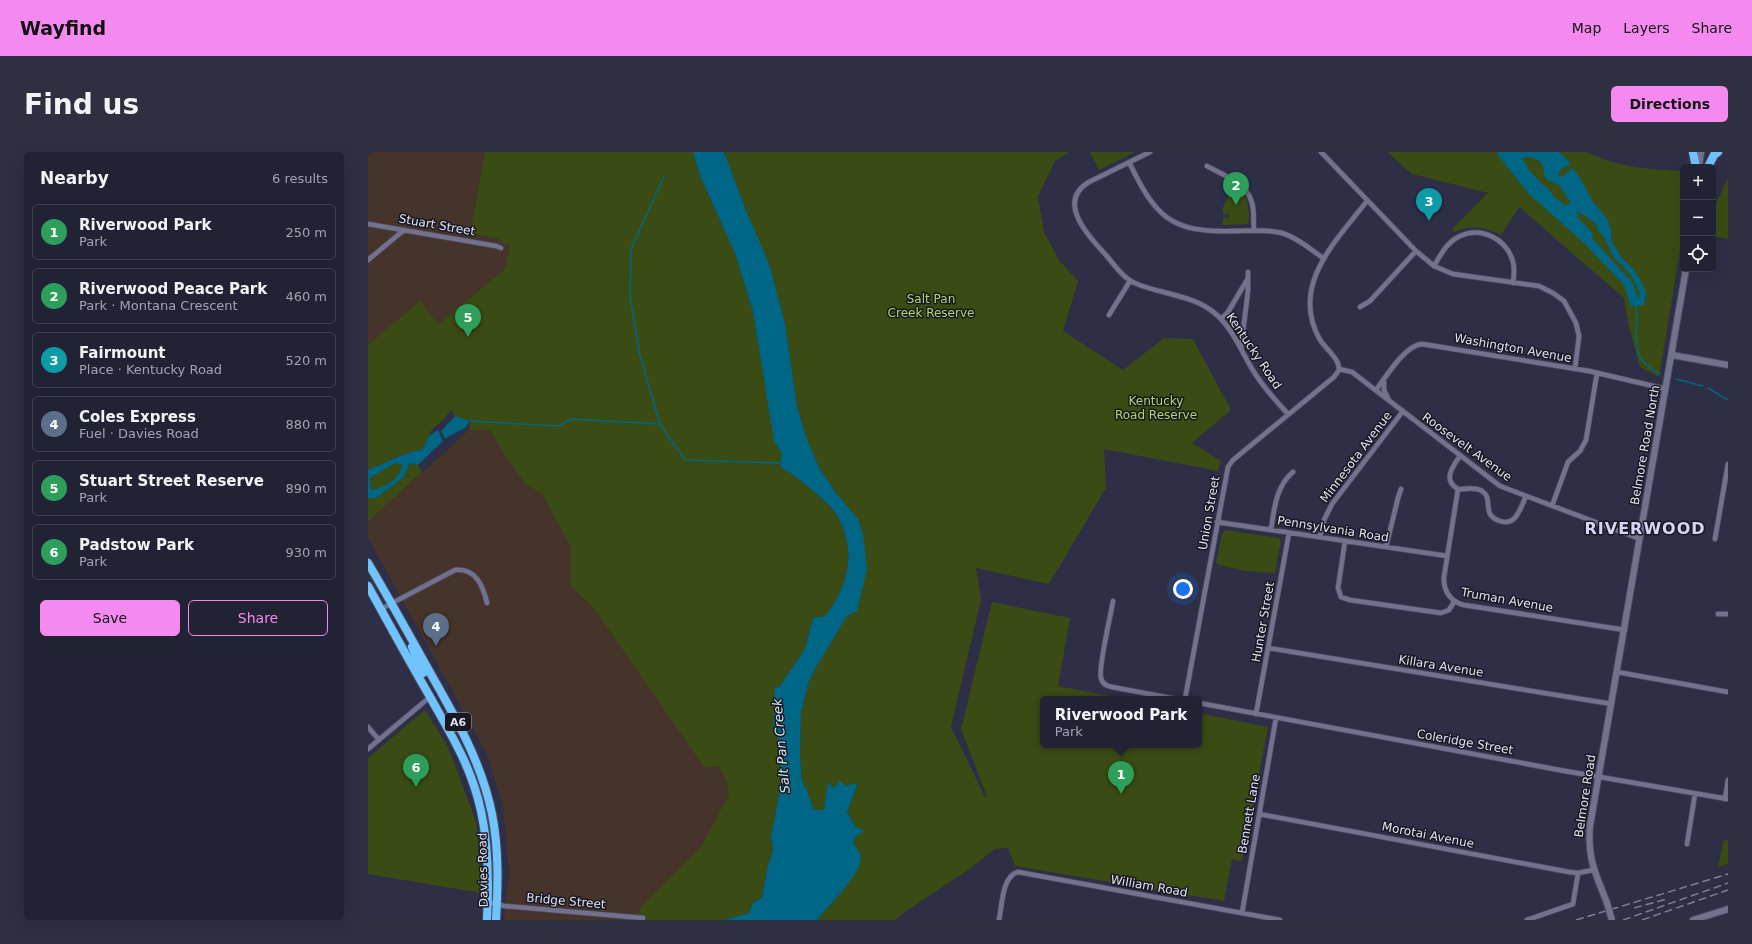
<!DOCTYPE html>
<meta charset="utf-8">
<style>
:root{--surface:#222235;--page:#2e2f41;--text:#f1f3f6;--muted:#a2a4ad;--line:#3f3f50;--accent:#f489f0}
body{margin:0;font-family:"DejaVu Sans",sans-serif;background:var(--page);color:var(--text)}
.controls{position:absolute;right:12px;top:12px;display:grid;overflow:hidden;border-radius:6px;box-shadow:0 4px 16px #0002}
.controls button{width:36px;height:36px;display:grid;place-items:center;padding:0;border:0;border-bottom:1px solid var(--line);background:var(--surface);color:var(--text);font:20px sans-serif}
.you{position:absolute;left:815px;top:437px;width:14px;height:14px;margin:-10px;border:3px solid #fff;border-radius:50%;background:#1a73e8;box-shadow:0 0 0 6px #1a73e833}
.badge{display:grid;place-items:center;width:26px;height:26px;border-radius:50%;background:var(--accent);color:#fff;font-size:13px;font-weight:700}
.pin{position:absolute;translate:-50% -33px;filter:drop-shadow(0 1px 2px #0008)}
.pin::after{content:'';position:absolute;top:21px;width:14px;height:12px;background:inherit;clip-path:polygon(0 0,100% 0,50% 100%)}
.popup{position:absolute;left:672px;top:544px;width:162px;height:52px;box-sizing:border-box;display:grid;place-content:center;border-radius:6px;background:var(--surface);filter:drop-shadow(0 1px 3px #0005);font-size:13px;white-space:nowrap;color:var(--muted)}
.popup b{font-size:15px;color:var(--text)}
.popup::after{content:'';position:absolute;left:50%;top:100%;margin-left:-8px;border:8px solid transparent;border-top-color:var(--surface)}
.list{margin:0;padding:0;list-style:none}
h2{display:flex;justify-content:space-between;align-items:center;height:52px;margin:0;padding:0 16px;font-size:17px}
h2 small{font-size:13px;font-weight:400;color:var(--muted)}
.list li{display:grid;grid-template-columns:26px 1fr auto;gap:12px;align-items:center;box-sizing:border-box;height:56px;margin:0 8px 8px;padding:0 8px;border:1px solid var(--line);border-radius:6px}
.list b{display:block;font-size:15px;white-space:nowrap}
.list p{margin:0;font-size:13px;white-space:nowrap;color:var(--muted)}
.list em{font-size:13px;font-style:normal;color:var(--muted)}
.actions{display:flex;gap:8px;padding:12px 16px}
.actions a{flex:1;padding:9px 0;border:1px solid var(--accent);border-radius:6px;text-align:center;font-size:14px;color:var(--accent)}
.actions .main{background:var(--accent);color:#111}
.icon{flex:none;width:22px;height:22px;fill:none;stroke:currentColor;stroke-width:2;stroke-linecap:round;stroke-linejoin:round}
.map{position:relative;flex:none;width:1360px;height:768px;overflow:hidden;border-radius:6px}
header{display:flex;align-items:center;gap:24px;box-sizing:border-box;height:56px;padding:0 20px;background:var(--accent);color:#111}
header strong{font-size:19px}
nav{display:flex;gap:22px;margin-inline-start:auto;font-size:14px}
.intro{display:flex;align-items:center;justify-content:space-between;box-sizing:border-box;height:96px;padding:0 24px}
h1{margin:0;font-size:28px}
.button{padding:10px 18px;border-radius:6px;background:var(--accent);color:#111;font-size:14px;font-weight:700}
main{display:flex;gap:24px;padding:0 24px}
aside{flex:1;background:var(--surface);border-radius:6px;box-shadow:0 4px 16px #0002}
.map>svg:first-child{display:block}
</style>
<header>
<strong>Wayfind</strong>
<nav><a>Map</a><a>Layers</a><a>Share</a></nav>
</header>
<div class="intro"><h1>Find us</h1><a class="button">Directions</a></div>
<main>
<aside>
<h2>Nearby<small>6 results</small></h2>
<ul class="list">
<li><span class="badge" style="background:#2e9e5b">1</span><div><b>Riverwood Park</b><p>Park</p></div><em>250 m</em></li>
<li><span class="badge" style="background:#2e9e5b">2</span><div><b>Riverwood Peace Park</b><p>Park · Montana Crescent</p></div><em>460 m</em></li>
<li><span class="badge" style="background:#0f9aa8">3</span><div><b>Fairmount</b><p>Place · Kentucky Road</p></div><em>520 m</em></li>
<li><span class="badge" style="background:#5c6f8a">4</span><div><b>Coles Express</b><p>Fuel · Davies Road</p></div><em>880 m</em></li>
<li><span class="badge" style="background:#2e9e5b">5</span><div><b>Stuart Street Reserve</b><p>Park</p></div><em>890 m</em></li>
<li><span class="badge" style="background:#2e9e5b">6</span><div><b>Padstow Park</b><p>Park</p></div><em>930 m</em></li>
</ul>
<div class="actions"><a class="main">Save</a><a>Share</a></div>
</aside>
<div class="map">
<svg width="1360" height="768" viewBox="0 0 1360 768">
<rect width="100%" height="100%" fill="#2e2e47"/>
<path fill="#46342a" d="M0 0H117L102 81 129 86 135 91 143 93 137 117 70 172 52 150 0 193Z
M101 278H122L134 299 157 332 174 342 203 395V435L226 456 350 613 358 628 361 642 333 695 272 756 266 768H136L141 721 135 653 118 600 0 386V370Z"/>
<path fill="#3b4b14" d="M117 0H325L332 24 367 101 385 160 406 288 414 302 412 314C427 324 440 334 453 346 457 350 463 354 466 359 490 395 482 431 457 464L445 466 437 497 411 535 406 537 407 553 405 574 410 587 411 610 415 620 403 685 405 698 400 713 394 745 384 752 381 761 356 768H266L272 756 333 695 361 642 358 628 350 614 336 615 226 456 203 435V395L174 342 157 332 134 299 122 278H101L102 269 87 264 83 258 75 268 63 279 55 297 37 302 0 318V193L52 149 70 172 137 117 142 93 135 91 129 86 102 81Z
M356 0H702L687 9 670 44 676 80 691 108 710 129 695 179 755 218 796 186 825 187 863 258 824 291 853 309 850 319 736 297 738 336 681 432 608 416 613 447 583 575 616 643 620 647 593 577 624 450 702 466 690 534 758 547H675V593H831V561L900 575 874 709 864 707 856 749 647 714 640 696 627 697 600 718 534 762 528 768H449L487 722 485 692 488 684V675L479 660 490 632 466 636 460 630 456 658H446L438 636 434 629 432 605 433 561 440 532 447 517 479 464 490 367 468 341 451 315 438 285 429 254 417 172 402 115 378 58Z
M722 0H767L731 18Z
M1019 0H1218C1251 15 1276 17 1312 19L1315 31V81L1291 225 1272 215 1261 175 1256 146 1151 55 1133 83C1118 75 1103 72 1087 80L1084 77 1120 41 1044 22Z
M1360 26V87L1345 84V58Z
M867 33C880 41 881 54 881 69L879 72 855 73V66H861V62H855V55Z
M27 311 35 313C30 329 19 335 3 338L2 326Z
M42 311 50 313 54 320 0 370V346H8L35 326Z
M858 378 911 386 913 389 907 421 877 419 848 412 854 381Z
M57 558 80 595 106 664 109 675 113 741 0 722V606Z
M1356 687 1360 688V712L1350 715Z"/>
<path fill="#006685" fill-rule="evenodd" d="M325 0H356L378 58 402 114 417 172 429 254 438 285 451 315 468 341 490 367 495 382 499 417 489 459 479 464 447 517 440 532 433 561 432 605 434 629 438 636 446 658H456L460 630 466 636 472 629 478 634 490 631 479 660 488 675 496 679 488 684 485 692C490 697 495 703 492 711 488 727 460 754 449 768H356L381 761 384 752 394 745 400 713 405 698 403 685 415 621 411 610 410 587 405 574 407 553 406 536 411 535 437 497 445 466 457 464C482 432 490 395 466 359 463 354 457 350 453 346 440 334 427 324 412 314L414 302 406 289 385 160 367 101 332 24Z
M1129 0H1191L1197 5 1203 12 1192 18 1190 22 1192 25C1198 23 1200 19 1205 16L1212 26 1226 51 1240 68 1243 79V88L1254 106 1266 118 1274 131 1278 140 1276 153 1263 154 1256 133 1217 92 1161 42 1133 7ZM1161 5C1179 9 1173 15 1178 27L1191 33 1203 51 1197 53 1186 45 1180 36 1177 35 1162 19 1154 6ZM1208 60 1216 63 1229 73 1230 79 1236 85 1245 104 1263 123 1272 141 1270 147 1264 130 1224 86 1225 81 1211 67Z
M87 264 102 269 98 275 77 287 73 279Z
M70 278 75 289 50 313 42 311 35 326 8 346H0V318L37 302 55 297 61 284ZM27 311 35 313C30 328 18 335 3 338L2 326Z"/>
<g fill="none" stroke-linecap="round" stroke-linejoin="round">
<path stroke="#006685" stroke-width="1.5" d="M296 24 263 97 262 146 272 204 292 272 317 308 414 311
M1268 153C1272 183 1257 205 1292 222
M1308 227 1335 234
M1340 236 1360 248
M102 269 190 274 204 267 292 272"/>
<g stroke="#4b4b5f" stroke-width="6">
<path id="street" d="M782 0 721 30C687 50 722 86 738 103 747 114 756 127 769 132 796 143 828 143 850 164 866 179 874 201 886 220 895 235 908 249 920 262
M953 0 1048 99 1066 114 1085 122 1171 134 1185 141 1196 149 1208 171 1211 184 1207 217
M761 10C787 64 802 81 865 79 881 79 898 77 914 81 930 86 942 97 955 106
M839 14C853 22 878 31 883 48 887 57 885 69 886 79
M0 72 128 94 133 96
M0 108 36 78
M1066 114C1073 102 1079 90 1092 84 1113 74 1139 87 1145 110 1147 117 1146 124 1145 131
M992 155 1002 149 1048 99
M741 163 762 129
M853 167 860 160 879 128
M873 196 880 139V120
M971 217 984 220 1132 334 1272 387
M1016 229V238L1020 246
M1008 238C1018 225 1037 193 1054 192L1221 219 1298 237
M1090 337C1074 328 1085 314 1092 304
M1158 344C1153 355 1148 375 1132 369 1128 368 1124 365 1122 362 1118 354 1123 345 1114 339 1106 334 1098 338 1090 337L1076 425C1075 439 1083 450 1096 453L1257 478
M1184 354 1200 310 1212 299 1218 288 1229 221
M849 370 1079 404
M903 378C906 357 908 334 925 320
M952 385 956 368 964 352 1035 259
M1347 387 1360 312
M977 389 970 436 973 445 982 448 1073 461 1081 458 1086 450
M1018 395 1030 346 1033 337
M745 449C743 462 730 516 733 526 734 531 738 534 744 535L808 547
M13 457 87 418C108 416 115 434 119 451
M1350 462H1360
M900 496 1244 552
M1249 520 1360 540
M817 547 860 315 865 308 966 225 971 218C972 206 956 196 951 186 922 132 969 88 999 49
M831 551 1197 619 1360 647
M888 562 921 381
M0 575 11 588
M0 597 62 545
M1357 647 1360 628
M891 662 1201 720 1210 721 1225 718
M1319 692 1327 642
M120 750 136 754 275 766
M874 761 908 566
M631 768C634 754 634 724 650 720L912 768
M1159 768 1205 752 1210 721"/>
</g>
<g stroke="#4b4b5f" stroke-width="8">
<path id="secondary" d="M1331 15 1333 0
M1304 203 1360 213
M1239 751C1228 722 1219 707 1222 674L1318 117
M1325 768 1360 757"/>
</g>
<g stroke="#4b4b5f" stroke-width="10">
<path id="highway" d="M1325 0 1328 15
M1341 13 1346 3 1350 0
M0 411C22 448 43 486 64 524 89 568 114 612 124 662 131 697 130 733 128 768
M0 434C20 470 40 507 61 543 83 583 103 613 113 659 121 695 121 731 119 768
M44 495 55 521"/>
</g>
<use href="#street" stroke="#72728f" stroke-width="4.5"/>
<use href="#secondary" stroke="#72728f" stroke-width="6"/>
<use href="#highway" stroke="#71c3fe" stroke-width="8"/>
<path stroke="#7f8095" stroke-width="1.5" stroke-dasharray="8 4" stroke-linecap="butt" d="M1266 756 1299 747
M1208 768 1360 722
M1255 768 1360 731
M1274 768 1360 738"/>
<g stroke="#4b4b5f" stroke-width="8" stroke-linecap="butt">
<path id="secondary-bridge" d="M1239 751 1244 768"/>
</g>
<use href="#secondary-bridge" stroke="#72728f" stroke-width="6"/>
</g>
<g text-anchor="middle" dominant-baseline="central" stroke-width="3" stroke-linejoin="round" paint-order="stroke">
<rect fill="#181823" stroke="#a4a5b3" stroke-width="1" x="77" y="561" width="26" height="18" rx="3"/>
<g font-size="11" font-weight="bold" fill="#e0e1f1">
<text x="90" y="570">A6</text>
</g>
<g font-size="12" fill="#e0e1f1" stroke="#181823">
<text transform="translate(69 73) rotate(10)">Stuart Street</text>
<text transform="translate(1145 196) rotate(10)">Washington Avenue</text>
<text transform="translate(886 199) rotate(56)">Kentucky Road</text>
<text transform="translate(1277 293) rotate(-80)">Belmore Road North</text>
<text transform="translate(1099 295) rotate(36)">Roosevelt Avenue</text>
<text transform="translate(988 305) rotate(-53)">Minnesota Avenue</text>
<text transform="translate(841 361) rotate(-80)">Union Street</text>
<text transform="translate(965 377) rotate(9)">Pennsylvania Road</text>
<text transform="translate(1139 448) rotate(10)">Truman Avenue</text>
<text transform="translate(895 470) rotate(-80)">Hunter Street</text>
<text transform="translate(1073 514) rotate(9)">Killara Avenue</text>
<text transform="translate(1097 590) rotate(10)">Coleridge Street</text>
<text transform="translate(1217 644) rotate(-81)">Belmore Road</text>
<text transform="translate(881 662) rotate(-80)">Bennett Lane</text>
<text transform="translate(1060 683) rotate(11)">Morotai Avenue</text>
<text transform="translate(115 718) rotate(-91)">Davies Road</text>
<text transform="translate(781 734) rotate(10)">William Road</text>
<text transform="translate(198 749) rotate(5)">Bridge Street</text>
</g>
<g font-size="12" fill="#b4d868" stroke="#181823">
<text x="563" y="147">Salt Pan<tspan x="563" dy="14">Creek Reserve</tspan></text>
<text x="788" y="249">Kentucky<tspan x="788" dy="14">Road Reserve</tspan></text>
</g>
<g font-size="13" font-style="italic" fill="#cee6f1" stroke="#181823">
<text transform="translate(413 594) rotate(-95)">Salt Pan Creek</text>
</g>
<g font-size="16" font-weight="bold" letter-spacing="1" fill="#d5d6f6" stroke="#181823">
<text x="1277" y="376">RIVERWOOD</text>
</g>
</g>
</svg>
<div class="controls">
<button>+</button>
<button>−</button>
<button><svg class="icon" aria-label="locate" viewBox="0 0 24 24"><circle cx="12" cy="12" r="6"/><path d="M12 2v4M12 18v4M2 12h4M18 12h4"/></svg></button>
</div>
<div class="you"></div>
<div class="pin badge" style="left:753px;top:642px;background:#2e9e5b">1</div>
<div class="popup"><b>Riverwood Park</b>Park</div>
<div class="pin badge" style="left:868px;top:53px;background:#2e9e5b">2</div>
<div class="pin badge" style="left:1061px;top:69px;background:#0f9aa8">3</div>
<div class="pin badge" style="left:68px;top:494px;background:#5c6f8a">4</div>
<div class="pin badge" style="left:100px;top:185px;background:#2e9e5b">5</div>
<div class="pin badge" style="left:48px;top:635px;background:#2e9e5b">6</div>
</div>
</main>
